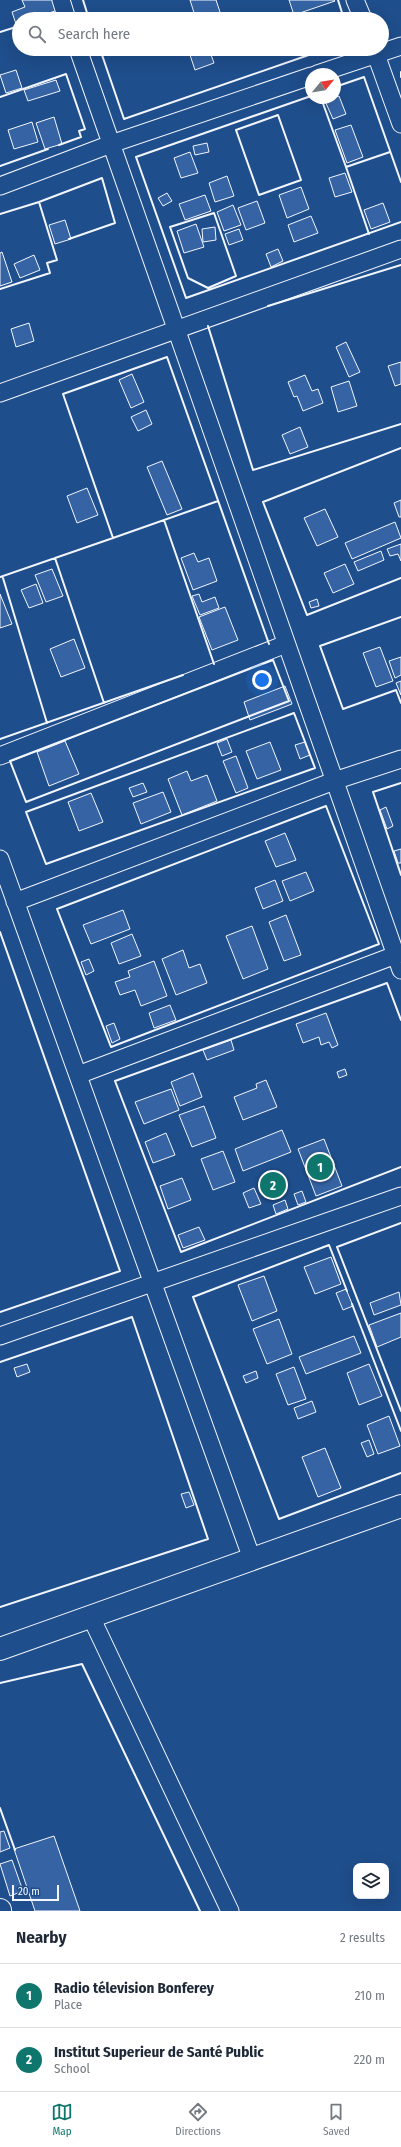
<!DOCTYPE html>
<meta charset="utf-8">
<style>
:root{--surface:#fff;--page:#f2f2f3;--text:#1f2937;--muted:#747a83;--line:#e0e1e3;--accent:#0f766e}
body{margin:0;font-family:"Fira Sans Condensed",sans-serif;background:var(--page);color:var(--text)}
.controls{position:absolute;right:12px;bottom:12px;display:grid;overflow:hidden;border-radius:8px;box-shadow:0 4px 16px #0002}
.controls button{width:36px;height:36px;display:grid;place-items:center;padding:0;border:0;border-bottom:1px solid var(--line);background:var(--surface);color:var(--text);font:20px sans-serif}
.compass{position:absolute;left:305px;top:68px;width:36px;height:36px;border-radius:50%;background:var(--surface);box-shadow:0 4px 16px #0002;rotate:60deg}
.scale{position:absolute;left:12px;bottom:10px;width:47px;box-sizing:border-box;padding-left:4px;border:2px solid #f2f6ff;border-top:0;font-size:11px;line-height:14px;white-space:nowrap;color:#f2f6ff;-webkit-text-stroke:3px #1f4e8c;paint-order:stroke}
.you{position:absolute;left:262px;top:680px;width:14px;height:14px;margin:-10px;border:3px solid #fff;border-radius:50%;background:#1a73e8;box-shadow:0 0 0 6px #1a73e833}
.badge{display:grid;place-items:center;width:26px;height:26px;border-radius:50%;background:var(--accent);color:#fff;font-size:13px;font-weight:700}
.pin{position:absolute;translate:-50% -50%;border:2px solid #fff;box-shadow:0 1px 4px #0006}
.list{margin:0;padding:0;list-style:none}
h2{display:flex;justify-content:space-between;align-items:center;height:52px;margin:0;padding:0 16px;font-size:17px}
h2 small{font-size:13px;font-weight:400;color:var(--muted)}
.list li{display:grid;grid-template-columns:26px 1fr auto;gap:12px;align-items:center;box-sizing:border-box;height:64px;padding:0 16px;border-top:1px solid var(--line)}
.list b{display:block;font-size:15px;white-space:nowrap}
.list p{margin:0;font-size:13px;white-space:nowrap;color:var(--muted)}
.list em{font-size:13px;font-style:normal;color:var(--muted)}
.icon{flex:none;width:22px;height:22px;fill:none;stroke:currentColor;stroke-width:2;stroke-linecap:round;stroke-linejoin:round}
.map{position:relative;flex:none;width:401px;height:1911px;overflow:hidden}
.search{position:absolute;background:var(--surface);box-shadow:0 4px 16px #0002;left:12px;right:12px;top:12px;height:44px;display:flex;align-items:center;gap:10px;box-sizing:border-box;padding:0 14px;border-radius:22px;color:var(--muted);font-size:15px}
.sheet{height:180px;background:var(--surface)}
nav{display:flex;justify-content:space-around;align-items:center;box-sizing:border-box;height:56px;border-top:1px solid var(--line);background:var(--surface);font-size:11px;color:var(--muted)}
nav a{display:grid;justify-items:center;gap:2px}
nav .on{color:var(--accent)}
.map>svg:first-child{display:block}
</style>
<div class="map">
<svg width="401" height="1911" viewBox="0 0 401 1911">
<rect width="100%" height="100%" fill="#1f4e8c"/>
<path fill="#3563a3" stroke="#f2f6ff" d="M22 0H55L58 10 31 19H19V23L16 24 12 12 25 7Z
M190 0H216L221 15 208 19H196Z
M289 0H334L335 1 294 15Z
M188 49H209L214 63 195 70Z
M16 70 22 88 6 93 0 75Z
M56 80 60 91 28 101 24 90Z
M339 96 346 114 333 119 325 101Z
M54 117 62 144 45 149 36 123Z
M32 122 38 142 14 149 8 130Z
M351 125 363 157 347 163 335 130Z
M207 143 209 152 195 155 193 146Z
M190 152 198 173 181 178 174 158Z
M345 173 352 192 335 197 329 178Z
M227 176 234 196 215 202 209 183Z
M301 187 309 209 287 218 279 195Z
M167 193 172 201 163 206 158 198Z
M205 195 211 211 185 220 179 204Z
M257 201 265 223 246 230 238 208Z
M383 203 390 222 371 229 364 210Z
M233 205 241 225 224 231 217 212Z
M311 216 318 233 294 242 288 225Z
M65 220 71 239 55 244 49 225Z
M196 224 204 247 184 253 177 231Z
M215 227 216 240 203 242 202 229Z
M239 229 243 240 229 245 225 234Z
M278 249 283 261 271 267 266 254Z
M2 252 12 282 0 286V253Z
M34 255 40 270 20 278 14 264Z
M29 323 34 341 16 347 11 329Z
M346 342 360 372 349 377 336 347Z
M401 362V384L395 386 388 366Z
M132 374 144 402 131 408 119 380Z
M305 375 312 391 318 389 323 403 303 411 297 396 294 397 288 382Z
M349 381 357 406 338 412 331 387Z
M146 410 152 424 138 431 131 417Z
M300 427 308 447 290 454 282 435Z
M162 461 182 509 167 515 147 467Z
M87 488 98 515 77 523 67 496Z
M401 500V517H399L394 503Z
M325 509 338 537 317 546 304 518Z
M395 522 401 538 352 559 345 543Z
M401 544V561L398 554 390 556 387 549Z
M381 551 384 560 358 571 354 562Z
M194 553 198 562 209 558 217 581 193 590 181 558Z
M345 564 354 584 333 593 324 573Z
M52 569 63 596 46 602 35 575Z
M36 584 43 603 29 608 21 590Z
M0 594 12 624 0 628Z
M199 594 202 602 215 597 219 608 200 615 192 596Z
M317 599 319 606 311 608 309 602Z
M225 607 238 640 212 650 199 617Z
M74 639 85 668 61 677 50 649Z
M380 647 393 681 376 687 363 653Z
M401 657V675L395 678 389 661Z
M401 681V695L396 683Z
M285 686 292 704 250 720 244 702Z
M227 739 232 752 222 756 217 743Z
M65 741 79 774 49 786 37 752Z
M270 742 281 770 257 779 246 751Z
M305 742 310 755 300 759 295 745Z
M236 756 248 788 236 793 223 761Z
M187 771 191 781 207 775 217 801 182 815 168 779Z
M143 783 147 792 133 797 129 788Z
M163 792 171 812 141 824 133 803Z
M91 793 103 822 79 831 68 802Z
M386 807 393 826 387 829 380 810Z
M285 833 296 860 276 867 265 841Z
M401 849V863H398L394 851Z
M306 872 314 891 290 901 282 881Z
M275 880 283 901 263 909 255 888Z
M123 910 130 929 91 944 83 925Z
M286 915 301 955 284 961 269 922Z
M252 926 268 969 243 979 226 936Z
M132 934 141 956 119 964 111 943Z
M183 950 189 968 200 964 207 983 176 995 162 959Z
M89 959 94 971 86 975 81 962Z
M154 961 167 996 141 1006 135 990 120 995 115 982 130 977 128 971Z
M170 1005 176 1020 154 1028 149 1013Z
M326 1013 338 1045 332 1048 329 1042 321 1045 319 1037 303 1043 296 1024Z
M114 1023 120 1039 112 1043 106 1026Z
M231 1040 234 1050 207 1060 203 1050Z
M345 1069 347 1075 339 1078 337 1072Z
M193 1073 202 1097 180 1106 171 1082Z
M266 1080 277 1107 243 1120 234 1097 257 1088 256 1084Z
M171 1089 179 1110 144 1124 135 1102Z
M204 1106 216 1138 192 1147 179 1115Z
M282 1130 291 1152 243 1171 235 1149Z
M166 1133 175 1155 153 1163 145 1142Z
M324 1139 342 1186 316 1196 298 1149Z
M223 1151 235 1182 213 1190 201 1159Z
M182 1178 191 1200 168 1209 160 1186Z
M254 1188 261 1204 249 1208 243 1193Z
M302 1191 306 1202 298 1205 294 1194Z
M285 1200 288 1209 276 1214 273 1205Z
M199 1227 205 1240 183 1248 178 1235Z
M331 1257 341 1284 315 1294 304 1267Z
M264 1276 277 1311 252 1321 238 1285Z
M346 1289 353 1306 343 1310 336 1293Z
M399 1292 401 1305 374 1315 370 1303Z
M401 1313V1337L377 1347 369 1325Z
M279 1319 292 1354 267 1364 253 1329Z
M354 1336 361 1353 306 1374 299 1357Z
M27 1364 30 1372 17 1377 14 1368Z
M369 1364 382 1396 359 1405 347 1373Z
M294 1367 306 1399 288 1405 276 1374Z
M256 1371 258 1378 246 1383 243 1376Z
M312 1401 316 1412 298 1419 294 1408Z
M389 1416 400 1446 378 1454 367 1425Z
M369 1440 374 1454 367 1457 361 1443Z
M325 1448 341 1488 318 1497 302 1457Z
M189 1492 194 1505 186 1508 181 1494Z
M4 1831 10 1848 0 1852V1832Z
M54 1836 80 1911H35L14 1849Z
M12 1860 23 1891 10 1896 0 1864Z"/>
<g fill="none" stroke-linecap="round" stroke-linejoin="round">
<g stroke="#f2f6ff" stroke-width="19">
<path id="minor" d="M61 0 67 19
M355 0 363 19
M78 49 401 970
M374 49 401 124
M317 74 401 46
M0 186 111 144 311 76
M0 393 401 249
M0 756 286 644
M0 859 252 1559
M15 902 334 781 401 759
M78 1075 401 953
M0 1336 401 1196
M91 1617 230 1911"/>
</g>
<g stroke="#f2f6ff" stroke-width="24">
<path id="major" d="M0 1649 401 1506"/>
</g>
<g stroke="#f2f6ff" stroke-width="24">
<path id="highway" d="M0 1910V1911"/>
</g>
<use href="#minor" stroke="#1f4e8c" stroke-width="17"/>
<use href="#major" stroke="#1f4e8c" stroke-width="22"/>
<use href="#highway" stroke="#1f4e8c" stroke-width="22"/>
<path stroke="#f2f6ff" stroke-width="2" d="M83 0 89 19
M338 0 344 19
M40 19 60 13
M0 32 19 26
M100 49 124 119 326 49
M401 72V77
M335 87 364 77 401 182
M311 96 136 157 186 298 401 222
M0 97 66 74 85 129 79 131 81 137 59 145
M321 98 346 167 390 152
M278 115 301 180 259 195 236 130Z
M0 166 48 149
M346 167 369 234
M214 213 236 276 208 288 188 278 170 227Z
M0 214 39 202 102 178 115 223 69 239
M0 289 50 273 47 263 57 260 39 202
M268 306 401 265
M208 326 253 470 401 424
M401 448 263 502 307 615 401 578
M164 520 214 664
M113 538 218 501
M55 558 104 703
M0 577 113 538 63 394 167 357 269 644
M3 578 47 723
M401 617 320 646 343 709 396 690 401 703
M273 660 289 701 26 802 10 761Z
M294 713 315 768 46 864 26 812Z
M0 739 183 675
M401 783 373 792 401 875
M326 806 379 944 111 1047 57 909Z
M0 932 120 1271 0 1312
M401 1020 387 983 115 1081 181 1252 401 1167
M401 1223 337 1247 401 1411
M347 1291 329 1245 193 1297 279 1519 401 1473
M352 1304 401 1431
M0 1362 132 1317 208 1539 0 1607
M0 1683 82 1664 200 1911
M0 1808 15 1850"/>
</g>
</svg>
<div class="controls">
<button><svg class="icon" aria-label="layers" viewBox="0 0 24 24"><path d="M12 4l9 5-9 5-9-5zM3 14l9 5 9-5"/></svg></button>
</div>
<svg class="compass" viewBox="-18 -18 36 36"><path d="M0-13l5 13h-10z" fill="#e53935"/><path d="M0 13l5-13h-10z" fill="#747a83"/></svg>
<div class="scale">20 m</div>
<div class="you"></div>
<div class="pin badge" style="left:320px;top:1167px">1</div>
<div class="pin badge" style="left:273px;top:1185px">2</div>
<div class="search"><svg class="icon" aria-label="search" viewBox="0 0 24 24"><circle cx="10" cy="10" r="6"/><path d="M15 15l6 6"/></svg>Search here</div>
</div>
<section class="sheet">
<h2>Nearby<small>2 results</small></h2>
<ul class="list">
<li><span class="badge">1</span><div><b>Radio télevision Bonferey</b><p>Place</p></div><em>210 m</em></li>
<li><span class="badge">2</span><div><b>Institut Superieur de Santé Public</b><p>School</p></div><em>220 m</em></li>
</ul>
</section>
<nav>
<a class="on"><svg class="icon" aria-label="map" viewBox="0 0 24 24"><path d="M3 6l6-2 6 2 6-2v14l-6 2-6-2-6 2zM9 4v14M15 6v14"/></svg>Map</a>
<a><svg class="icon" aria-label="directions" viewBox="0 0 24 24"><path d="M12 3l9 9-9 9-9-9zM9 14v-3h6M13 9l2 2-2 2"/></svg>Directions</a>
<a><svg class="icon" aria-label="saved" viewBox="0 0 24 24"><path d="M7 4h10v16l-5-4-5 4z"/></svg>Saved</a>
</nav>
